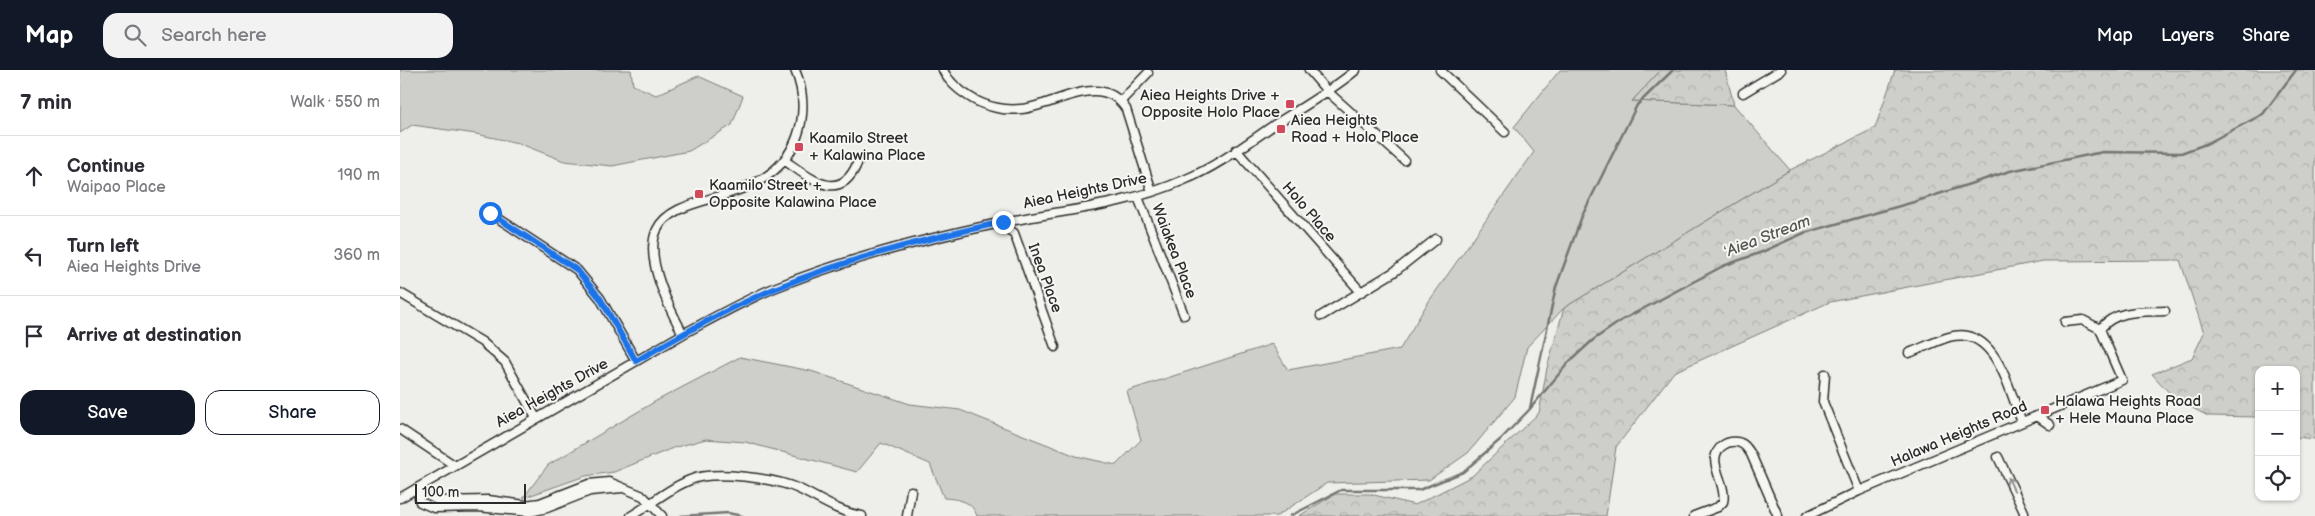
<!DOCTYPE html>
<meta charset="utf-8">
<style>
:root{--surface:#fff;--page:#f2f2f3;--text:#2b2b33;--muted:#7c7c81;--line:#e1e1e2;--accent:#111827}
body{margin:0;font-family:"Balsamiq Sans",sans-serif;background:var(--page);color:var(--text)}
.controls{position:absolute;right:15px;bottom:15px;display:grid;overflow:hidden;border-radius:10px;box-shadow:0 1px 4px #0004}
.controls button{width:45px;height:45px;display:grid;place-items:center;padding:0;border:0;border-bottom:1px solid var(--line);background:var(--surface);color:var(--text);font:25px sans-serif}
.scale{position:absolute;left:15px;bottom:12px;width:111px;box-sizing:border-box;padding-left:5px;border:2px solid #2b2b2b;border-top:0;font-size:14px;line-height:18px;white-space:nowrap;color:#2b2b2b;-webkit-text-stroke:4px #f6f6f2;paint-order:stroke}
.stop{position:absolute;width:15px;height:15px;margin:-11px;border:4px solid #1a73e8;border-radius:50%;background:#fff}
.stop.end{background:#1a73e8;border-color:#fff;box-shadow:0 1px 5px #0008}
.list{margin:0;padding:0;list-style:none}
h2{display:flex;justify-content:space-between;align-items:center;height:65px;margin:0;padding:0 20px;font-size:21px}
h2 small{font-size:16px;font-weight:400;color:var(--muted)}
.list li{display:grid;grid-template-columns:32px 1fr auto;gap:15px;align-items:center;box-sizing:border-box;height:80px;padding:0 20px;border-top:1px solid var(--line)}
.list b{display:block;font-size:19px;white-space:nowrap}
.list p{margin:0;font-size:16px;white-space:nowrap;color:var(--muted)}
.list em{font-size:16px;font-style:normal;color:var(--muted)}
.actions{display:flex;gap:10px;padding:15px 20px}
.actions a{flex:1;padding:11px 0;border:1px solid var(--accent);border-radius:15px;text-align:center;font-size:18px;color:var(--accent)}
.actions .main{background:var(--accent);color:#fff}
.icon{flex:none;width:28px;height:28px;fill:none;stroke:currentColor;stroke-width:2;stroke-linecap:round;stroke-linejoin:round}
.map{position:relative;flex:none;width:1915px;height:446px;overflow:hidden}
header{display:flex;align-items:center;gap:30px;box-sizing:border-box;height:70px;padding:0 25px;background:var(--accent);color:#fff}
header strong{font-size:24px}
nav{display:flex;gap:28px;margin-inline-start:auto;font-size:18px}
.search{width:350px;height:45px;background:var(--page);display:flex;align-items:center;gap:12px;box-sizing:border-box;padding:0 18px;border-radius:15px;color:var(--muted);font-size:19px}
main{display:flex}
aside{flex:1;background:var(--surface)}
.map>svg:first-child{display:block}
</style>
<header>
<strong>Map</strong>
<div class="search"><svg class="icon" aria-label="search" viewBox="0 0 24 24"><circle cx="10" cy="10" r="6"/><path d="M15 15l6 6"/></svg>Search here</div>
<nav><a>Map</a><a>Layers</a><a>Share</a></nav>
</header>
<main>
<aside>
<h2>7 min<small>Walk · 550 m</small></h2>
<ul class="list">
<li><svg class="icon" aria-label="ahead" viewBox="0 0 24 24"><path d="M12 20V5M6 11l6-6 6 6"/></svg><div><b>Continue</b><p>Waipao Place</p></div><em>190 m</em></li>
<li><svg class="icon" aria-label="left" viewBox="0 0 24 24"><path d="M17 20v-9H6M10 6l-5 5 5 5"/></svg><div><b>Turn left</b><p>Aiea Heights Drive</p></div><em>360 m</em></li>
<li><svg class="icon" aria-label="arrive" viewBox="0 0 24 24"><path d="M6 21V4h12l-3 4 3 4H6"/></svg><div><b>Arrive at destination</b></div></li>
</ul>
<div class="actions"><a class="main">Save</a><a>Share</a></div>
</aside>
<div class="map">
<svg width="1915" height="446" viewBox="0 0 1915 446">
<defs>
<pattern id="forest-crowns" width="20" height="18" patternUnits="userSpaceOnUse" patternTransform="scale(1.25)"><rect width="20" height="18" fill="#cececa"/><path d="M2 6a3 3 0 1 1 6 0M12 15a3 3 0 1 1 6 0" fill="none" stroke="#b1b1ae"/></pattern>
</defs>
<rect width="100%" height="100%" fill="#eeeeea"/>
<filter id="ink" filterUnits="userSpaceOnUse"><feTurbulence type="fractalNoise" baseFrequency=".02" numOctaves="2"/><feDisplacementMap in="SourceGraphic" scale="10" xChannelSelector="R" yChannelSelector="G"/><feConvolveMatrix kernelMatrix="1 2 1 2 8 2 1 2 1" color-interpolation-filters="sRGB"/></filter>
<g filter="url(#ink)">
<path fill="#cececa" stroke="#7c7c7a" d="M0 0H231L233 15 256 25 298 6 343 26 332 55 289 81 212 96 164 91 118 73 76 64 12 55 0 63Z
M1160 0H1261L1232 31 1334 35 1390 100 1164 238 1127 277 1115 327 1068 383 1029 410 927 413 877 446H577C572 431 559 429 544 428L530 394 481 373 457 402 345 372 306 369 273 378 214 402 185 406 123 428 148 395 256 331 340 287 411 301 510 334 560 340 676 386 716 395 741 370 727 321 872 274 888 300 1000 279 1027 234 1134 82 1114 57Z"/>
<path fill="url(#forest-crowns)" stroke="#7c7c7a" d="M1261 0H1325L1334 35 1232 31Z
M1495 0H1915V369L1896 367V300H1859V347L1808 346 1775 329 1752 304 1792 288 1804 263 1780 190 1643 191 1430 232 1274 302 1216 377 1206 446H899L935 424H970L1015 435 1072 406 1139 343 1147 298 1164 238 1390 100 1475 58Z"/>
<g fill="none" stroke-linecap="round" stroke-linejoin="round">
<path stroke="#757573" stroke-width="2.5" d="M1130 338 1156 217 1182 146 1237 35 1273 0
M281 446 328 443 342 446
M890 446 941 420H1019L1063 402 1101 369 1129 340 1169 292 1193 270 1222 250 1323 196 1362 182 1404 163 1514 132 1610 101 1703 82 1781 83 1806 74 1863 44 1896 0"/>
<g stroke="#2b2b2b" stroke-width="11">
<path id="minor" d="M543 0C549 13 561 22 573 29 587 37 605 41 621 39 656 36 701 0 726 39L752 122
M909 0 927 21 1004 90
M1040 0 1105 62
M1343 23 1381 0
M721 31 748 3
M836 80 961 222
M384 90C409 107 439 135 457 94
M738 127 784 245
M90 143 177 200 200 228 236 291
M603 152 604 157 614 163 655 277
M0 223 82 272 105 292 136 348
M921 246 994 202 1036 169
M1700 259C1716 239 1742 242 1765 241
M283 264C184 80 359 171 397 67 405 45 404 21 395 0
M1509 283C1522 278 1536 271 1549 267 1596 254 1609 321 1622 352
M1425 304 1423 332 1459 421
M1637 346 1650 355
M0 359 54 395
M1598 387 1624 442V446
M17 418 20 432 34 438 78 437 130 442 147 438 190 421 222 418
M19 421 39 431 88 430 125 435 140 433 189 414 209 412 243 426 262 446
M0 428 283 264C313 248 343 231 374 218 446 189 524 169 600 153 662 140 725 136 784 110 816 97 845 75 874 55 901 38 931 21 956 0
M231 446C250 435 269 418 290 410 313 400 375 408 399 419 420 429 438 442 462 446
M507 446 511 421
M1294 446 1318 437 1323 432C1328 414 1304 390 1322 376 1326 373 1331 371 1337 372 1344 373 1347 378 1351 384L1378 446
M1407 446 1459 421 1722 310 1700 259 1683 250 1665 252"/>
</g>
<use href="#minor" stroke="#f6f6f2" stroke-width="8"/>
</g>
<defs><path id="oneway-shaft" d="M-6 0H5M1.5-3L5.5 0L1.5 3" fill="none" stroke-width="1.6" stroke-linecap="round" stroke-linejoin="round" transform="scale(1.25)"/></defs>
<use stroke="#90908e" href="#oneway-shaft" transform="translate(1611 414) rotate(-115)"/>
</g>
<g fill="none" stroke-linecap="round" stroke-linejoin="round" filter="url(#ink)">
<path stroke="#1a73e8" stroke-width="6" d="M90 143 177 200 200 228 236 291C281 265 326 239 374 219 447 189 526 169 603 152"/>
</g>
<g fill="#d1495b" stroke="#f6f6f2" stroke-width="2">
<rect x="885" y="29" width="10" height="10" rx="2.5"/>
<rect x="876" y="54" width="10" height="10" rx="2.5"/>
<rect x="394" y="72" width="10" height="10" rx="2.5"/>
<rect x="294" y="119" width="10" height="10" rx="2.5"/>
<rect x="1640" y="335" width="10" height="10" rx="2.5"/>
</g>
<g text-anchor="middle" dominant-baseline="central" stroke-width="4" stroke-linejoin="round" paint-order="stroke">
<g font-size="15" fill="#2b2b2b" stroke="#f6f6f2" text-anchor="start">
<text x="880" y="25" text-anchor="end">Aiea Heights Drive +<tspan x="880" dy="17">Opposite Holo Place</tspan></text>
<text x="891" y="50">Aiea Heights<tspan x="891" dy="17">Road + Holo Place</tspan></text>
<text x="409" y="68">Kaamilo Street<tspan x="409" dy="17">+ Kalawina Place</tspan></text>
<text x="309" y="115">Kaamilo Street +<tspan x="309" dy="17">Opposite Kalawina Place</tspan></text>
<text x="1655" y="331">Halawa Heights Road<tspan x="1655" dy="17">+ Hele Mauna Place</tspan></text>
</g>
<g font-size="15" fill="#2b2b2b" stroke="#f6f6f2">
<text transform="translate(685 121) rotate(-12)">Aiea Heights Drive</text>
<text transform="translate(909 142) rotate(49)">Holo Place</text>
<text transform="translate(774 181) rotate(69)">Waiakea Place</text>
<text transform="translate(645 208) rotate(70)">Inea Place</text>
<text transform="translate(152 323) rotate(-29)">Aiea Heights Drive</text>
<text transform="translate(1559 364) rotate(-23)">Halawa Heights Road</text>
</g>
<g font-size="16" font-style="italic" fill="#565655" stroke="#f6f6f2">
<text transform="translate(1367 167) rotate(-21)">ʻAiea Stream</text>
</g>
</g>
</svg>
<div class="controls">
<button>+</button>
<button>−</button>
<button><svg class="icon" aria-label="locate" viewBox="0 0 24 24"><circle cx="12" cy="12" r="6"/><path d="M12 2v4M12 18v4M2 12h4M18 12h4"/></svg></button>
</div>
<div class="scale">100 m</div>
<div class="stop" style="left:90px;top:143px"></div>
<div class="stop end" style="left:603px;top:152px"></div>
</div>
</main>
